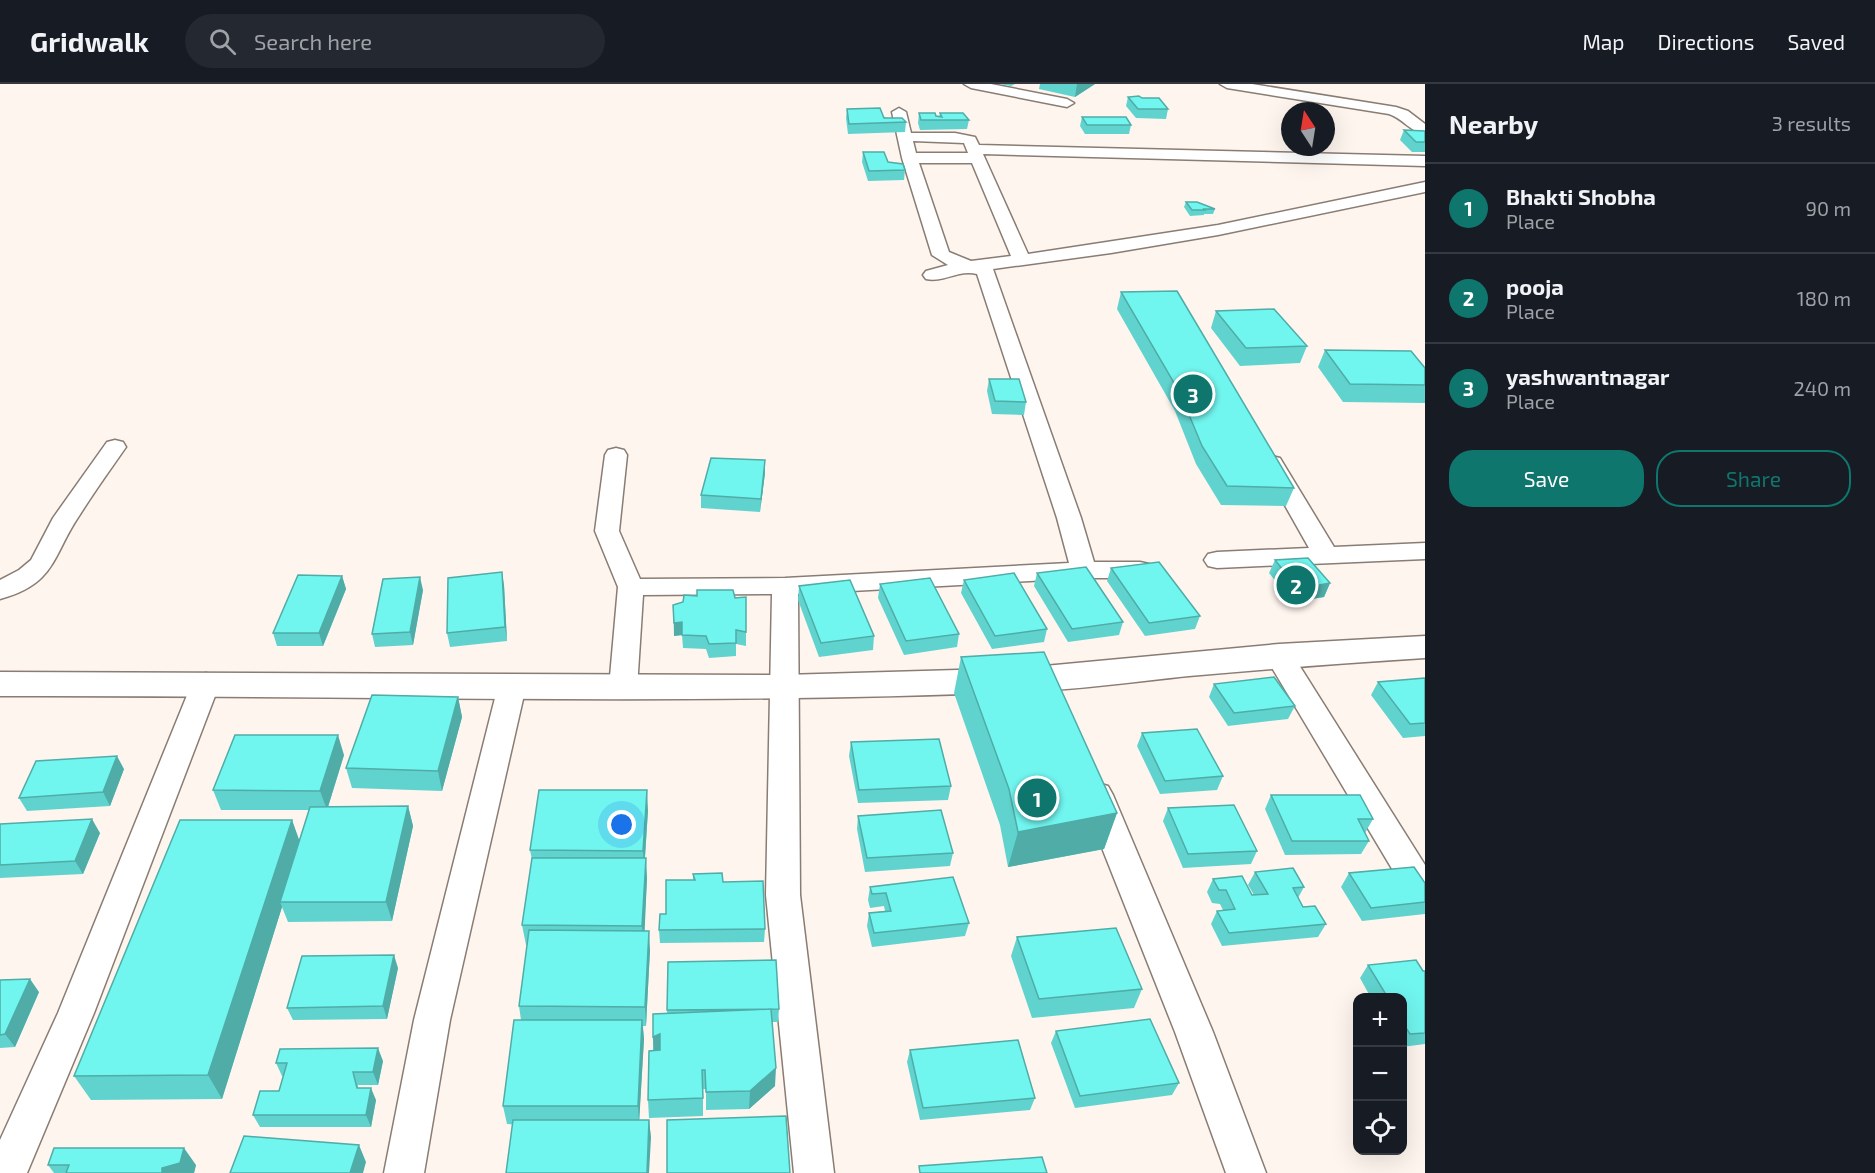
<!DOCTYPE html>
<meta charset="utf-8">
<style>
:root{--surface:#171b24;--page:#242831;--text:#f1f3f6;--muted:#9ea1a6;--line:#363941;--accent:#0f766e}
body{margin:0;font-family:"Exo 2",sans-serif;background:var(--page);color:var(--text)}
.controls{position:absolute;right:18px;bottom:18px;display:grid;overflow:hidden;border-radius:12px;box-shadow:0 6px 24px #0002}
.controls button{width:54px;height:54px;display:grid;place-items:center;padding:0;border:0;border-bottom:2px solid var(--line);background:var(--surface);color:var(--text);font:30px sans-serif}
.compass{position:absolute;left:1281px;top:18px;width:54px;height:54px;border-radius:50%;background:var(--surface);box-shadow:0 6px 24px #0002;rotate:348deg}
.you{position:absolute;left:622px;top:741px;width:21px;height:21px;margin:-15px;border:4px solid #fff;border-radius:50%;background:#1a73e8;box-shadow:0 0 0 9px #1a73e833}
.badge{display:grid;place-items:center;width:39px;height:39px;border-radius:50%;background:var(--accent);color:#fff;font-size:20px;font-weight:700}
.pin{position:absolute;translate:-50% -50%;border:3px solid #fff;box-shadow:0 2px 6px #0006}
.list{margin:0;padding:0;list-style:none}
h2{display:flex;justify-content:space-between;align-items:center;height:78px;margin:0;padding:0 24px;font-size:26px}
h2 small{font-size:20px;font-weight:400;color:var(--muted)}
.list li{display:grid;grid-template-columns:39px 1fr auto;gap:18px;align-items:center;box-sizing:border-box;height:90px;padding:0 24px;border-top:2px solid var(--line)}
.list b{display:block;font-size:22px;white-space:nowrap}
.list p{margin:0;font-size:20px;white-space:nowrap;color:var(--muted)}
.list em{font-size:20px;font-style:normal;color:var(--muted)}
.actions{display:flex;gap:12px;padding:18px 24px}
.actions a{flex:1;padding:14px 0;border:2px solid var(--accent);border-radius:24px;text-align:center;font-size:21px;color:var(--accent)}
.actions .main{background:var(--accent);color:#fff}
.icon{flex:none;width:33px;height:33px;fill:none;stroke:currentColor;stroke-width:2;stroke-linecap:round;stroke-linejoin:round}
.map{position:relative;flex:none;width:1425px;height:1089px;overflow:hidden}
header{display:flex;align-items:center;gap:36px;box-sizing:border-box;height:84px;padding:0 30px;background:var(--surface);border-bottom:2px solid var(--line)}
header strong{font-size:28px}
nav{display:flex;gap:33px;margin-inline-start:auto;font-size:21px}
.search{width:420px;height:54px;background:var(--page);display:flex;align-items:center;gap:15px;box-sizing:border-box;padding:0 21px;border-radius:33px;color:var(--muted);font-size:22px}
main{display:flex}
aside{flex:1;background:var(--surface)}
.map>svg:first-child{display:block}
</style>
<header>
<strong>Gridwalk</strong>
<div class="search"><svg class="icon" aria-label="search" viewBox="0 0 24 24"><circle cx="10" cy="10" r="6"/><path d="M15 15l6 6"/></svg>Search here</div>
<nav><a>Map</a><a>Directions</a><a>Saved</a></nav>
</header>
<main>
<div class="map">
<svg width="1425" height="1089" viewBox="0 0 1425 1089">
<rect width="100%" height="100%" fill="#fef5ef"/>
<g fill="none" stroke-linecap="round" stroke-linejoin="round">
<g stroke="#897c73" stroke-width="3">
<path id="street" d="M964 0H991L1067 15 1074 19 1067 23 971 4Z
M1220 0H1252L1396 23 1408 27 1425 40V51C1411 48 1402 34 1389 30L1227 4Z
M899 24 906 28 911 49H955L975 53 979 61 1425 72V82L983 70 1028 170 1218 141 1425 98V108L1218 151 1111 169 993 185 1081 434 1094 478H1140L1149 480 1153 486 1149 492 1140 494H1084L798 510 800 811 834 1089H794L766 811 772 510 643 511 637 604 633 611 623 614 613 611 609 604 618 503 595 447 605 371 608 366 616 364 624 366 627 371 619 447 640 495 785 494 1069 479 1057 434 977 190C959 185 943 199 926 195L923 191 926 187 948 181 932 171 902 74 892 28ZM913 57 964 59 968 69H916ZM919 79H972L1011 172 971 177 949 168Z
M115 356 123 358 126 363C110 386 94 408 79 432 52 472 56 500 0 515V496L19 486 31 476 53 434 107 358Z
M1272 372 1280 374 1283 379 1334 463 1425 459V475L1217 484 1208 482 1204 476 1208 470 1217 468 1309 464 1261 379 1264 374Z
M1279 562 1289 565 1425 781V824L1413 820 1265 572 1269 565Z
M206 589 216 592 220 599 94 929 27 1089H0V1056L58 929 192 599 196 592Z
M512 592 522 595 526 602 450 936 424 1089H384L414 936 498 602 502 595Z
M1097 699 1108 702 1113 711 1213 948 1266 1089H1226L1175 948 1081 711 1086 702Z"/>
</g>
<g stroke="#897c73" stroke-width="3">
<path id="secondary" d="M1425 552V574C1346 579 1268 585 1189 592 1132 598 1075 606 1018 608 679 622 339 611 0 612V588L784 591 1023 584 1279 560Z"/>
</g>
<use href="#street" fill="#fff" fill-rule="evenodd"/>
<use href="#secondary" fill="#fff" fill-rule="evenodd"/>
</g>
<path fill="#61d3ce" d="M999 0H1015L1011 2Z
M1040 0H1095L1075 13 1039 5Z
M1128 13 1142 14 1168 25 1166 35 1136 34 1126 22Z
M847 25 906 38 905 48 848 50 846 34Z
M919 29 939 33 940 29 969 36 967 45 920 46 918 39Z
M1082 33 1131 41 1129 50H1085L1080 42Z
M1404 46 1425 47V68H1412L1400 56Z
M863 68 905 86 904 96 868 97 862 78Z
M1186 118 1215 125 1213 130H1204V131L1190 132 1184 123Z
M1121 208 1294 404 1286 422 1221 421 1196 380 1175 327 1117 225Z
M1216 227 1307 262 1300 279 1240 282 1211 244Z
M1325 266 1425 284V319L1343 318 1318 283Z
M989 295 1026 318 1024 331 992 330 987 307Z
M765 389 760 428 701 424V411Z
M1275 476 1330 499 1324 513 1292 518 1269 489Z
M1111 484 1200 532 1195 545 1145 552 1107 497Z
M1037 489 1123 538 1119 551 1068 558 1034 502Z
M342 492 346 505 323 562H277L273 549Z
M964 496 1047 545 1044 558 992 565 961 509Z
M880 500 959 550 957 563 904 571 878 514Z
M504 501 507 557 450 563 447 549Z
M799 502 874 552 873 566 819 573 798 516Z
M423 506 413 561 375 563 372 550Z
M735 514 746 548V562L736 560V572L709 574 706 565 683 564 682 551 674 552 673 521Z
M961 573 1117 729 1104 765 1008 783 1000 741 954 609Z
M1425 594V652L1403 654 1371 611 1378 598Z
M1214 600 1295 622 1288 635 1228 642 1209 613Z
M458 613 462 633 442 707 352 704 346 684Z
M1142 649 1223 692 1217 706 1160 710 1137 662Z
M851 658 951 702 948 716 858 719 849 672Z
M344 671 328 723 408 722 413 742 392 837 288 838 282 823 222 1015 91 1016 74 992 292 736 299 757 309 726H221L213 706Z
M124 685 110 722 27 727 19 714Z
M1271 711 1373 735 1365 749 1369 757 1361 770 1285 771 1265 725Z
M1168 724 1257 767 1251 780 1183 784 1163 737Z
M648 726 645 774 647 794 644 847 650 866 646 942H643L644 955 639 1036H649L651 1054 507 1040 503 1022 521 936 519 922 527 861H526L522 841 532 776 530 766Z
M858 732 953 769 950 782 865 788 857 745Z
M0 740 100 749 83 790 0 794Z
M1255 788 1304 803 1298 814 1303 823 1326 840 1318 853 1222 862 1211 840 1217 827 1223 826 1220 820 1212 819 1207 808 1213 795 1252 811H1254L1248 801Z
M1349 789 1425 799V830L1362 837 1341 803Z
M693 790 723 798 765 845 764 858 660 859 659 846 666 830 693 796Z
M870 803 969 839 965 852 872 863 867 842 869 829 885 827 884 822 870 824 868 816Z
M1017 853 1142 905 1134 924 1032 934 1011 872Z
M668 878 779 925 778 938H772L775 1002 749 1025 706 1026V1005H703V1032L649 1034 648 1016 653 967V953L667 929Z
M1368 881 1425 887V960L1402 963V914H1371L1360 894Z
M398 884 387 935 293 936 287 924Z
M0 896 39 908 15 963 0 964Z
M1056 947 1179 999 1172 1011 1075 1024 1051 959Z
M910 966 1035 1014 1030 1026 920 1036 907 978Z
M383 977 378 1001H358V1004L376 1016 371 1043H260L253 1031 279 1007 284 992H282L276 979Z
M48 1081H196L194 1089H54Z"/>
<path fill="#4faca7" d="M1077 0H1095L1075 13Z
M765 376V389L760 428 761 415Z
M502 488 504 501 507 557 505 543Z
M342 492 346 505 323 562 319 549Z
M420 493 423 506 413 561 410 548Z
M1330 499 1324 513 1292 518 1298 505Z
M682 538V551L674 552V539Z
M458 613 462 633 442 707 438 687Z
M338 651 344 671 327 726 320 707Z
M117 672 124 685 110 722 103 708Z
M647 706 648 726 644 787 643 767Z
M408 722 413 742 392 837 386 818Z
M1117 729 1104 765 1008 783 1018 748Z
M92 735 100 749 83 790 75 777Z
M292 736 301 761 280 818 282 823 222 1015 208 991Z
M646 774 647 794 644 861 642 842Z
M649 847 650 866 646 942 645 923Z
M394 871 398 884 387 935 383 922Z
M30 895 39 908 15 963 5 950Z
M642 936 644 955 639 1041 638 1022Z
M660 950 661 968 654 972 653 953Z
M378 964 383 977 378 1001 373 988Z
M776 984 775 1002 749 1025 750 1007Z
M371 1004 376 1016 371 1043 366 1031Z
M649 1036 651 1054 649 1089H647Z
M359 1061 366 1078 363 1089H350Z
M184 1064 196 1081 194 1089H162V1084Z"/>
<path fill="#71f5ef" stroke="#4faca7" stroke-width="1.5" d="M1139 12 1142 14H1159L1168 25H1138L1128 13Z
M880 24 884 34H902L906 38 849 40 847 25Z
M919 29H935L936 32 942 33 940 29H963L969 36H921Z
M1082 33H1126L1131 41H1087Z
M1404 46 1425 47V58H1416Z
M863 68H884L888 78 903 80 905 86 869 87Z
M1186 118H1197L1215 125H1204L1205 126H1192Z
M1177 207 1294 404 1227 402 1202 362 1180 309 1121 208Z
M1274 225 1307 262 1246 264 1216 227Z
M1325 266 1411 267 1425 284V301L1350 300Z
M989 295H1019L1026 318 995 317Z
M711 374 765 376 761 415 701 411Z
M1308 474 1330 499 1298 505 1275 476Z
M1159 478 1200 532 1149 539 1111 484Z
M1086 483 1123 538 1072 545 1037 489Z
M502 488 505 543 447 549 448 494Z
M1014 489 1047 545 995 552 964 496Z
M298 491 342 492 319 549H273Z
M420 493 410 548 372 550 383 495Z
M930 494 959 550 906 557 880 500Z
M850 496 874 552 821 559 799 502Z
M697 506H733L735 514 746 513V548L736 546V559L709 560 706 552 682 551V538L674 539 673 521 683 518 684 511 697 512Z
M1044 568 1117 729 1018 748 1009 705 961 573Z
M1274 593 1295 622 1234 629 1214 600Z
M1425 594V639L1410 640 1378 598Z
M372 611 458 613 438 687 346 684Z
M1197 645 1223 692 1165 697 1142 649Z
M235 651H338L320 707 213 706Z
M939 655 951 702 859 706 851 658Z
M117 672 103 708 19 714 36 677Z
M539 706H647L643 767 530 766Z
M1271 711H1360L1373 735H1358L1369 757H1292Z
M1234 721 1257 767 1188 770 1168 724Z
M408 722 386 818H280L310 723Z
M941 726 953 769 867 774 858 732Z
M92 735 75 777 0 781V740Z
M180 736H292L208 991 74 992Z
M532 774H646L642 842 522 841Z
M1414 783 1425 799V818L1371 824 1349 789Z
M1293 784 1304 803 1293 804 1303 823 1315 822 1326 840 1229 849 1217 827 1235 825 1226 806H1219L1213 795 1242 792 1252 811 1268 810 1255 788Z
M722 789 723 798 763 797 765 845 659 846 660 830H666V796H695L693 790Z
M953 793 969 839 874 849 869 829 891 827 886 809 872 810 870 803Z
M1116 844 1142 905 1039 915 1017 853Z
M529 846 649 847 645 923 519 922Z
M394 871 383 922 287 924 302 872Z
M776 876 779 925 667 926 668 878Z
M1416 876 1423 887H1425V949L1410 950 1402 938V914H1388L1368 881Z
M30 895 5 950 0 951V896Z
M771 925 776 984 750 1007 706 1008 705 986H702L703 1014 648 1016 649 967 660 966V950L653 953V930Z
M1150 935 1179 999 1080 1012 1056 947Z
M514 936H642L638 1022H503Z
M1018 956 1035 1014 923 1024 910 966Z
M378 964 373 988H353L357 1004H371L366 1031H253L260 1007H279L287 979H276L280 965Z
M786 1032 790 1089H667V1036Z
M513 1036H649L647 1089H506Z
M244 1052 359 1061 350 1089H230Z
M54 1064H184L180 1079 162 1084V1089H66L69 1081H48Z
M1042 1073 1047 1089H920L919 1082Z"/>
</svg>
<div class="controls">
<button>+</button>
<button>−</button>
<button><svg class="icon" aria-label="locate" viewBox="0 0 24 24"><circle cx="12" cy="12" r="6"/><path d="M12 2v4M12 18v4M2 12h4M18 12h4"/></svg></button>
</div>
<svg class="compass" viewBox="-18 -18 36 36"><path d="M0-13l5 13h-10z" fill="#e53935"/><path d="M0 13l5-13h-10z" fill="#9ea1a6"/></svg>
<div class="you"></div>
<div class="pin badge" style="left:1037px;top:714px">1</div>
<div class="pin badge" style="left:1296px;top:501px">2</div>
<div class="pin badge" style="left:1193px;top:310px">3</div>
</div>
<aside>
<h2>Nearby<small>3 results</small></h2>
<ul class="list">
<li><span class="badge">1</span><div><b>Bhakti Shobha</b><p>Place</p></div><em>90 m</em></li>
<li><span class="badge">2</span><div><b>pooja</b><p>Place</p></div><em>180 m</em></li>
<li><span class="badge">3</span><div><b>yashwantnagar</b><p>Place</p></div><em>240 m</em></li>
</ul>
<div class="actions"><a class="main">Save</a><a>Share</a></div>
</aside>
</main>
